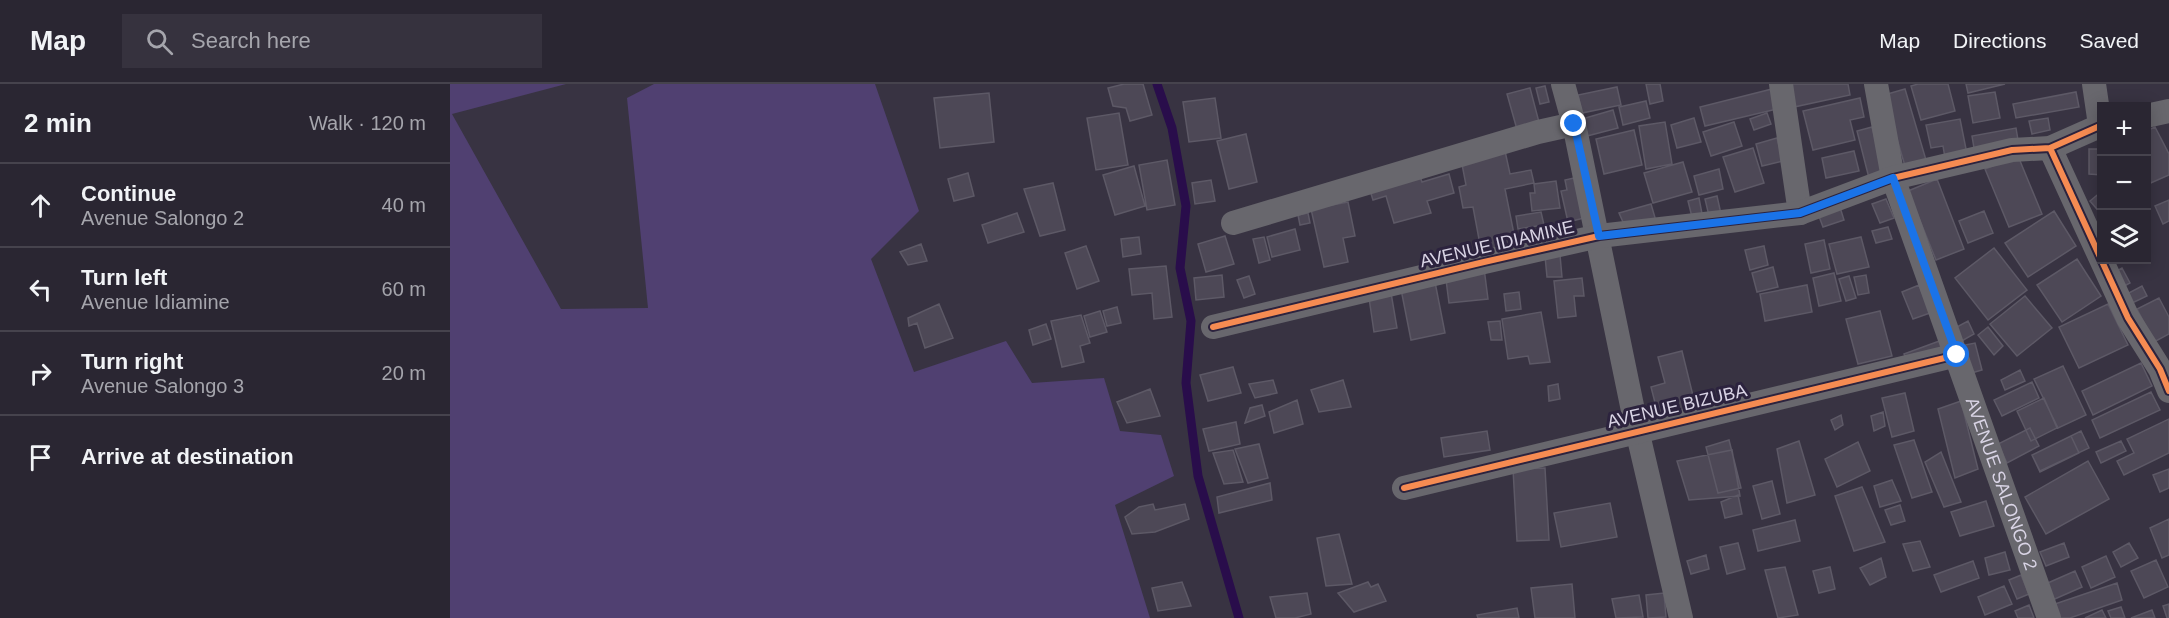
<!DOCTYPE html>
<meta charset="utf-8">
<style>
:root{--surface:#2a2632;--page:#36323e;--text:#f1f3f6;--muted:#a5a5ac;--line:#46434d}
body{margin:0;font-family:Helvetica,sans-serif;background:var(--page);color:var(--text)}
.controls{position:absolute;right:18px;top:18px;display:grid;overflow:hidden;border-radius:0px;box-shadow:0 3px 15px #0003}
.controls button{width:54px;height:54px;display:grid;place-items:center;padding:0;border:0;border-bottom:2px solid var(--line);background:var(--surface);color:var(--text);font:30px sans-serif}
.stop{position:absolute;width:18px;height:18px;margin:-14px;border:4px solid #1a73e8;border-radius:50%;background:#fff}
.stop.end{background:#1a73e8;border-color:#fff;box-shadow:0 2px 6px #0008}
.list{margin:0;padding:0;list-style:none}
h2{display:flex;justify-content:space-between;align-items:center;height:78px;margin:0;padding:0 24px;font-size:26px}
h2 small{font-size:20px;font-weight:400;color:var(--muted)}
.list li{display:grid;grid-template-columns:39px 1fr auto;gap:18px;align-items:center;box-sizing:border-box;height:84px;padding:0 24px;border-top:2px solid var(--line)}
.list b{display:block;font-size:22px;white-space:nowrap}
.list p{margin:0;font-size:20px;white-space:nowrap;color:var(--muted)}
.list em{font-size:20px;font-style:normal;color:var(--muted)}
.icon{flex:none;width:33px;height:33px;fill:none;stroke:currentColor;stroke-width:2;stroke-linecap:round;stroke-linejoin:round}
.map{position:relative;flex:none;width:1719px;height:534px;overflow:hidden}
header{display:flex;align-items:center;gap:36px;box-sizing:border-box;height:84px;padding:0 30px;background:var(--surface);border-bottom:2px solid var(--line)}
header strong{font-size:28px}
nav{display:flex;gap:33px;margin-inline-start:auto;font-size:21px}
.search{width:420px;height:54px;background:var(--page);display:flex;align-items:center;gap:15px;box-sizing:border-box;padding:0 21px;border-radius:0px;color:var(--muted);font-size:22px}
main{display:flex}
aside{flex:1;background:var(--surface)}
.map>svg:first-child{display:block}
</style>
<header>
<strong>Map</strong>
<div class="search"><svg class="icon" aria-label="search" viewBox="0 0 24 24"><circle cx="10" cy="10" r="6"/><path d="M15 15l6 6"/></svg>Search here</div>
<nav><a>Map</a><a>Directions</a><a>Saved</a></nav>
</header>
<main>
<aside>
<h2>2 min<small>Walk · 120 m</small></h2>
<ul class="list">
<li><svg class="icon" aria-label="ahead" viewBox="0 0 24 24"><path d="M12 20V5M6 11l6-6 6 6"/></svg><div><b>Continue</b><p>Avenue Salongo 2</p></div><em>40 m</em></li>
<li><svg class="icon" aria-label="left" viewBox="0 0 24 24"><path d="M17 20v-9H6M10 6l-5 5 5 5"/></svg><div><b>Turn left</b><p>Avenue Idiamine</p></div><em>60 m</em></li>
<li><svg class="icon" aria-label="right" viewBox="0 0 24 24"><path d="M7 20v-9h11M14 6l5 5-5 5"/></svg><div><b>Turn right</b><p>Avenue Salongo 3</p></div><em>20 m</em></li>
<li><svg class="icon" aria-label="arrive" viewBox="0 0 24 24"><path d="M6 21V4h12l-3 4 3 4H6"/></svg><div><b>Arrive at destination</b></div></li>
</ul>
</aside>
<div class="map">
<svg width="1719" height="534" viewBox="0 0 1719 534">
<rect width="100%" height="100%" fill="#383342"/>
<path fill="#504071" d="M0 0H116L2 30 111 225 198 224 177 14 204 0H425L469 127 421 175 464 288 556 257 582 299 654 294 670 347 711 351 724 392 665 421 700 534H0Z"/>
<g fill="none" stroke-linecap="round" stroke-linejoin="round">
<path stroke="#290d4b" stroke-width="9" d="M707 0 722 44 736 122 730 184 741 237 736 299 748 392 789 534"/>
</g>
<path fill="#4d4856" stroke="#5d5966" stroke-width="1.5" d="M674 0H693L702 31 680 37 676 24 663 22 658 4Z
M1196 0H1210L1213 17 1200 20Z
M1339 0H1398L1400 11 1344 23Z
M1468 0H1498L1505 27 1471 36 1461 2Z
M1516 0H1555L1518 9Z
M1095 2 1099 18 1090 20 1086 4Z
M1167 3 1171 21 1132 29 1128 11Z
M1080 4 1090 42 1068 49 1057 10Z
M1326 4 1331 24 1255 42 1250 23Z
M1455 5 1476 76 1455 82 1434 11Z
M1545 8 1550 34 1523 39 1518 12Z
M1626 8 1629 23 1566 34 1563 20Z
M539 9 544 58 490 64 484 14Z
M765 14 771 54 739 58 733 18Z
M1410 14 1414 33 1400 36 1405 56 1363 66 1353 27Z
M1196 17 1200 34 1173 41 1169 23Z
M1163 26 1168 44 1137 52 1132 35Z
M669 29 678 81 646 86 637 34Z
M1317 29 1321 40 1304 46 1300 35Z
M1244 34 1251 58 1227 64 1221 41Z
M1598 34 1600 46 1582 50 1579 37Z
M1510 35 1517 70 1495 74 1493 62 1481 64 1476 41Z
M1215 38 1222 80 1196 85 1189 42Z
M1284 38 1292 62 1261 72 1253 48Z
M1422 43 1434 90 1419 94 1407 47Z
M1705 43 1719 70V91L1696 101V64L1699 63 1696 58V47Z
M1566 44 1569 62 1525 70 1522 52Z
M1184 46 1192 81 1154 90 1146 55Z
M796 50 807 98 779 105 767 57Z
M1327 54 1333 77 1312 82 1306 60Z
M1303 64 1314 99 1285 108 1273 73Z
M1639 65H1652V91L1639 90Z
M1055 67 1060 90 1081 86 1084 99 1055 105 1066 160 1031 166 1023 123 1013 124 1009 103 1016 101 1011 75Z
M1404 67 1409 87 1376 94 1372 74Z
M1568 72 1592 130 1559 143 1535 85Z
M717 76 725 121 697 126 689 81Z
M1233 78 1242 108 1203 119 1194 89Z
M684 82 695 122 665 131 653 91Z
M1269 85 1273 105 1249 111 1244 92Z
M518 89 524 112 504 117 498 95Z
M969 89 972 98 999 90 1004 109 977 117 981 129 944 139 936 112 923 116 919 103Z
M1133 92 1142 132 1118 138 1111 107 1117 106 1115 96Z
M1487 95 1514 165 1486 176 1458 107Z
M761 96 765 117 745 120 742 99Z
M1106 97 1110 124 1082 127 1080 109H1085L1084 100Z
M603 99 615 146 590 152 574 105Z
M1652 107V131L1640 117Z
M1267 112 1271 130 1259 132 1255 115Z
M1249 114 1253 135 1243 137 1238 117Z
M1436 115 1444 134 1430 139 1422 120Z
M1719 116V137L1713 140 1705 122Z
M898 118 905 152 893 154 898 178 874 183 861 125Z
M1201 120 1206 137 1177 147 1169 129Z
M1389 120 1394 136 1373 143 1367 127Z
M1534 127 1543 149 1518 159 1509 137Z
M1604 127 1626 162 1578 193 1555 159Z
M1091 128 1094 141 1068 145 1066 132Z
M567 129 574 148 538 159 532 141Z
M858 129 860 139 850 141 848 131Z
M1438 143 1442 155 1426 159 1422 147Z
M845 145 850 166 822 173 817 153Z
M775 152 784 180 756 188 748 160Z
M689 153 691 170 673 173 671 155Z
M814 153 820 176 809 179 803 155Z
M1411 153 1419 183 1387 190 1379 160Z
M1374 156 1380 185 1361 189 1355 160Z
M471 160 477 177 458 181 450 168Z
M636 162 649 197 627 205 615 169Z
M1314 162 1318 181 1300 186 1295 166Z
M1544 164 1577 206 1538 236 1505 194Z
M1110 171 1112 193H1097L1095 172Z
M1627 175 1651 212 1612 238 1587 201Z
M716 182 722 233 704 235 702 209 682 211 679 185Z
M1323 183 1328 203 1307 208 1302 189Z
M1034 184 1038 215 999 219 995 188Z
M1672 184 1680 199 1671 204 1663 189Z
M1384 189 1391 217 1369 222 1363 194Z
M772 191 774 213 746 216 744 194Z
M1416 191 1419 209 1408 211 1404 193Z
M799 192 805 210 794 214 787 196Z
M1399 192 1406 214 1396 217 1389 195Z
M984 193 995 249 961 256 950 200Z
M1132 194 1134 212H1124L1126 232 1108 234 1104 197Z
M1357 201 1362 228 1315 237 1310 210Z
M1469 201 1480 229 1463 235 1452 208Z
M1692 202 1697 212 1678 221 1673 212Z
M940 203 947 244 924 248 918 207Z
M1069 208 1071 225 1056 227 1054 210Z
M1575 212 1602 244 1567 272 1540 240Z
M1709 214 1719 233V250L1704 258 1687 225Z
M489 220 503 254 475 264 467 239 459 242 458 234Z
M1658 220 1678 261 1629 284 1609 243Z
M667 223 671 239 657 242 653 227Z
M650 227 657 248 640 253 634 232Z
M1430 227 1442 272 1408 280 1396 235Z
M1091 228 1100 278 1080 280 1078 272 1058 275 1052 235Z
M631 231 640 259 630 262 634 278 612 283 601 237Z
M1050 237 1052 256H1041L1038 238Z
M1518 237 1524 250 1510 258 1503 245Z
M596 240 601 255 583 261 579 246Z
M1538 243 1553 262 1544 271 1528 251Z
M1492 256 1496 267 1458 280 1454 270Z
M1525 259 1532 286 1518 290 1510 262Z
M1232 267 1247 328 1210 338 1201 303 1215 299 1208 273Z
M1691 279 1702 302 1643 331 1632 307Z
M1613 282 1636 331 1608 344 1584 295Z
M783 283 791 309 758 317 750 291Z
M1570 286 1575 297 1555 306 1551 296Z
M823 296 827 309 805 314 799 300Z
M893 296 901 323 869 328 861 306Z
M1582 298 1589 314 1552 332 1544 316Z
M1108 300 1110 315 1099 317 1098 302Z
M700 305 710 332 677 339 667 318Z
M1701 308 1710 326 1650 354 1642 336Z
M1455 309 1464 347 1442 353 1432 314Z
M1594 314 1607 344 1581 357 1567 327Z
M847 316 853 340 824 349 819 328Z
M1511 317 1528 385 1505 394 1488 325Z
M812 321 815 332 795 339 800 324Z
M1433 328 1435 342 1424 347 1421 332Z
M1391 331 1393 341 1385 346 1381 336Z
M1719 335V369L1674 391 1667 377 1684 369 1677 355Z
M786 338 790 360 759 367 753 345Z
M1580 344 1589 362 1557 379 1548 360Z
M1037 347 1040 366 994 373 991 354Z
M1631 347 1639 364 1590 387 1582 371Z
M1621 352 1629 369 1590 388 1582 371Z
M1279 356 1291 404 1268 409 1256 363Z
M1464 356 1482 408 1462 414 1444 361Z
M1349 357 1365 411 1337 419 1327 365Z
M1671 357 1676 367 1651 379 1646 368Z
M1408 358 1420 387 1387 403 1375 375Z
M809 360 818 394 798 399 785 365Z
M783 366 793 398 774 400 763 369Z
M1282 366 1290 412 1239 416 1227 377Z
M1491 368 1511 418 1494 423 1475 378Z
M1638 377 1659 415 1596 450 1575 413Z
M1095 384 1099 456 1067 457 1063 385Z
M1719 385V404L1710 408 1703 391Z
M1442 396 1451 417 1430 423 1424 402Z
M1322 397 1330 430 1312 435 1303 402Z
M820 399 822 416 769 429 767 413Z
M1412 403 1435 458 1404 467 1385 412Z
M1288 411 1292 430 1275 434 1271 418Z
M1536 417 1544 442 1510 452 1501 428Z
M1160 419 1167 453 1111 463 1104 429Z
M703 420 705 426 735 420 739 435 705 448 682 450 675 433 689 423Z
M1450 421 1455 437 1441 441 1435 426Z
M1719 435V471L1712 474 1700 444Z
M1345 436 1350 457 1308 467 1303 446Z
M889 450 902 500 876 502 867 454Z
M1470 457 1480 483 1463 487 1453 460Z
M1288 459 1295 485 1277 490 1270 463Z
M1614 459 1619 473 1596 482 1590 468Z
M1679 459 1688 474 1671 483 1663 468Z
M1555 468 1560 486 1539 491 1535 474Z
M1256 471 1259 485 1241 490 1237 477Z
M1656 472 1665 493 1641 504 1632 483Z
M1431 474 1436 493 1420 501 1410 484Z
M1706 476 1718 503 1694 514 1681 487Z
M1523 477 1529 494 1491 508 1484 491Z
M1335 483 1348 531 1328 534 1315 486Z
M1380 483 1385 505 1369 509 1363 487Z
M1625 487 1632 503 1598 518 1591 502Z
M1571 491 1579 510 1567 515 1559 496Z
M732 498 741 522 708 527 702 504Z
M918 498 921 503 928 500 936 517 904 528 888 509Z
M1667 499 1672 516 1620 534H1610L1605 520Z
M1122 500 1125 534H1085L1081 504Z
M1554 502 1562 520 1535 531 1528 513Z
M857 509 861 530 845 534H826L820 513Z
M1214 509 1216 533 1198 534 1196 511Z
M1189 511 1193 533 1166 534 1162 515Z
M1719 520V534H1717L1713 522Z
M1579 521 1584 534H1568L1565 527Z
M1671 523 1675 534H1661L1658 527Z
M1067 524 1069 534H1028L1027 531Z
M1652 526 1656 534H1635Z
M1702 526 1705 534H1681Z"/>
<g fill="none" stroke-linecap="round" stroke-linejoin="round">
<g stroke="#68676d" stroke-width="24">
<path d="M1113 0 1124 40 1187 346 1231 534"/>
<path d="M1331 0 1350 129"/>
<path id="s1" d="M1426 0 1443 94 1599 534"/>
<path d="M1644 0 1650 41"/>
<path d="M1696 32 1719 27"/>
<path d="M1600 64 1678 234 1710 285 1719 307"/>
<path d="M783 139 1088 48 1124 40"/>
<path d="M763 243 1034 178 1149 152 1350 129 1443 94 1562 66 1600 64 1652 41"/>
<path d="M954 404 1507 271"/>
</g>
<g stroke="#2c233e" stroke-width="10">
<path id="cycleway" d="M1600 64 1678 234 1710 285 1719 307
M763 243 1034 178 1149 152 1350 129 1443 94 1562 66 1600 64 1652 41
M954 404 1507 271"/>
</g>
<use href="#cycleway" stroke="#f68b52" stroke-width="6"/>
</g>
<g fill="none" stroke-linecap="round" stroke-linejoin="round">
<path stroke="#1a73e8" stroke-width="8" d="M1124 40 1149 152 1350 129 1443 94 1507 271"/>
</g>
<g text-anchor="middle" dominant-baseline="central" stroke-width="6" stroke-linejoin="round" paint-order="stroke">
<g font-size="18" fill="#d9d4e5" stroke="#2c233e">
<text transform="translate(1047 160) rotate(-13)">AVENUE IDIAMINE</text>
<text transform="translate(1227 322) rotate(-13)">AVENUE BIZUBA</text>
<text stroke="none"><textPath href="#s1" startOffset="420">AVENUE SALONGO 2</textPath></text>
</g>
</g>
</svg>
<div class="controls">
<button>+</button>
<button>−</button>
<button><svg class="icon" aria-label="layers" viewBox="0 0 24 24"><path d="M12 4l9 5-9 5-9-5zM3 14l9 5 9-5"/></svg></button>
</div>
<div class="stop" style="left:1507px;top:271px"></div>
<div class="stop end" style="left:1124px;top:40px"></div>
</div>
</main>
